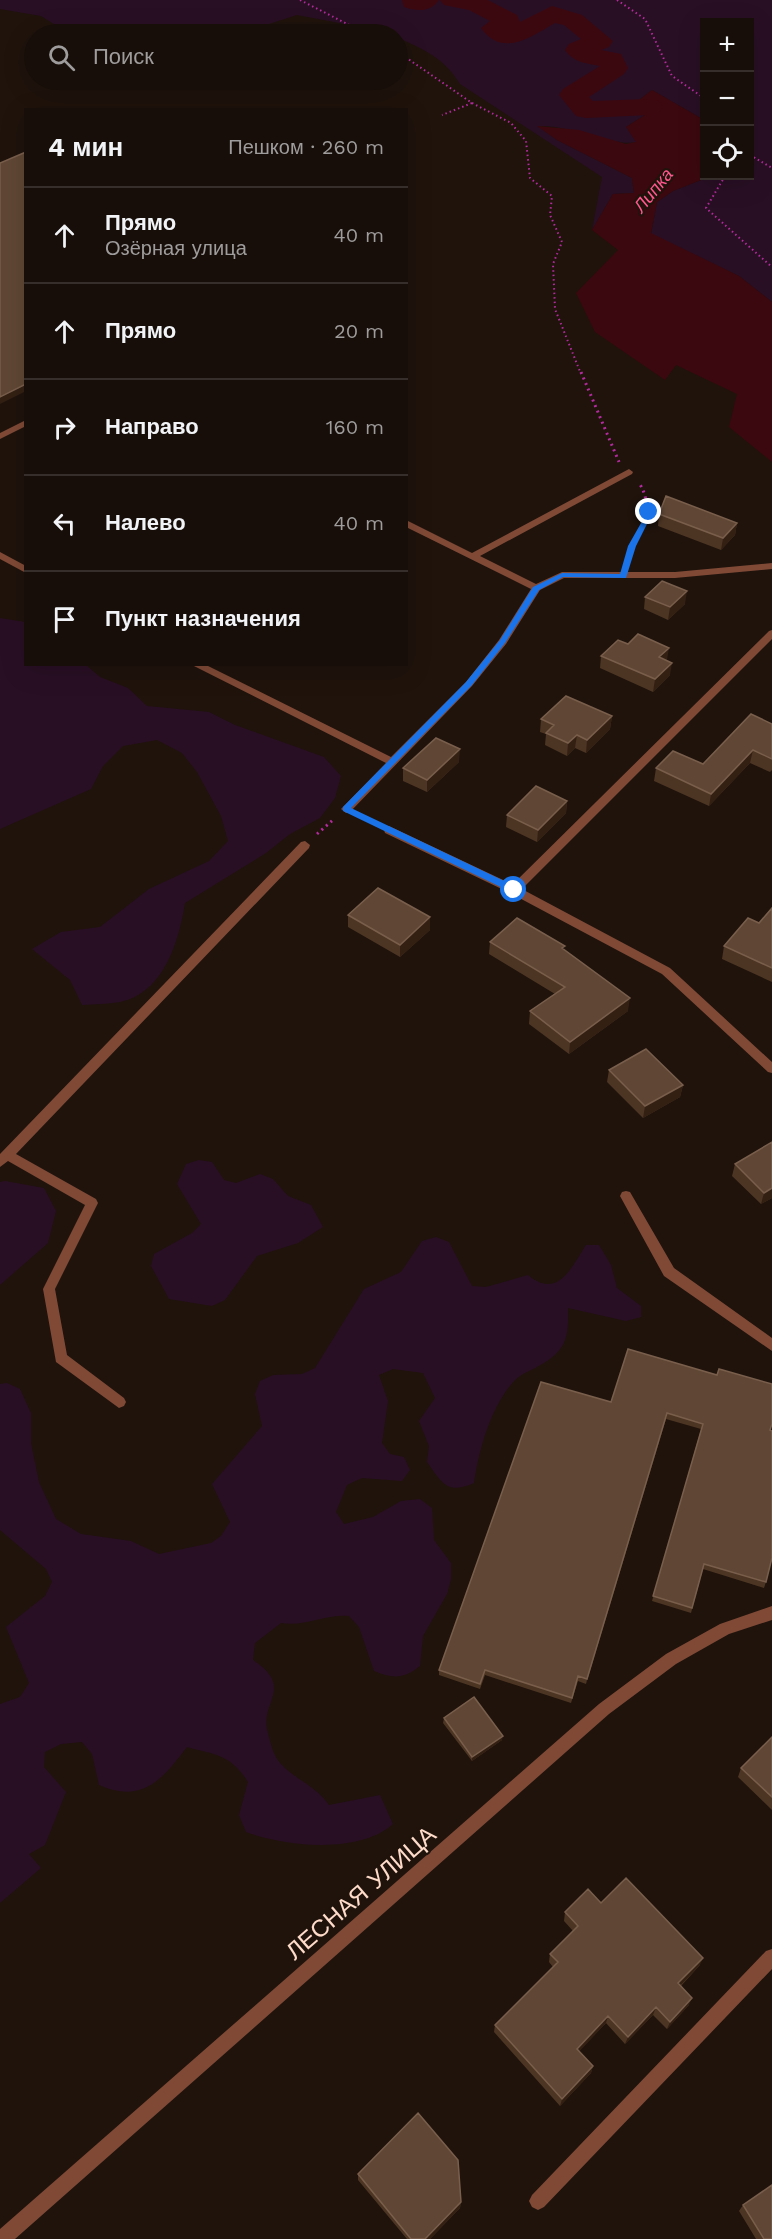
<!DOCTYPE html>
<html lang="ru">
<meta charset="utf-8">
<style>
:root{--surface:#170e09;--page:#241c17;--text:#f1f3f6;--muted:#9e9c9c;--line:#362e2a}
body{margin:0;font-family:"Work Sans",sans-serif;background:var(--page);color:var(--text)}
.controls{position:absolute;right:18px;top:18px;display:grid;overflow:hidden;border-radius:0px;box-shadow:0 6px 24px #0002}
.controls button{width:54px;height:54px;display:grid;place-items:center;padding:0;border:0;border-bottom:2px solid var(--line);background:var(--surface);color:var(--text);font:30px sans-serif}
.stop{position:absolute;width:18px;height:18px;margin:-14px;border:4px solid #1a73e8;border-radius:50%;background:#fff}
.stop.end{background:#1a73e8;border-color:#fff;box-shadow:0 2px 6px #0008}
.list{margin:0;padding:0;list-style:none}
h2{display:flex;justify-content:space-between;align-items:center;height:78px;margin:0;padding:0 24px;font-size:26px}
h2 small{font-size:20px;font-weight:400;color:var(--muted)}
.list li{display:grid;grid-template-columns:39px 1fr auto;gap:18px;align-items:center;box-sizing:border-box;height:96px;padding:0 24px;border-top:2px solid var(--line)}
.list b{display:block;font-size:22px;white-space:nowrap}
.list p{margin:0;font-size:20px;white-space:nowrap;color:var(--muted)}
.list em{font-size:20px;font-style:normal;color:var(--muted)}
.icon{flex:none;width:33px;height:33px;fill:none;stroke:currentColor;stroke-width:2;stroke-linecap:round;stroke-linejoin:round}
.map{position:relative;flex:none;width:772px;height:2239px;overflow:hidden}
.search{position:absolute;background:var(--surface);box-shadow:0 6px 24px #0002;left:24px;top:24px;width:384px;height:66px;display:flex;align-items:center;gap:15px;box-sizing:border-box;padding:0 21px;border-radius:33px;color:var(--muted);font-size:22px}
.panel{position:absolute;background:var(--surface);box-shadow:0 6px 24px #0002;left:24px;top:108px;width:384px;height:558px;border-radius:0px}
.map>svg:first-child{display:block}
</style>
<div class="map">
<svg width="772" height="2239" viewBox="0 0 772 2239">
<rect width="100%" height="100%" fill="#1f130c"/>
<path fill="#290f24" d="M0 0H772V302L739 276 651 234 657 202 673 191 701 180 704 174 750 176V22H704V120L652 90 634 104 583 112 618 116 643 112 645 115 626 127 637 142C613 147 570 124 538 126L557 140 632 178 634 193 613 194 592 230 602 177 460 84C445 59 424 49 398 38V34L297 15 238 34H70L41 16 0 9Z
M0 618 25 622 26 664 86 665 100 677 128 688 147 706 209 712 235 725 324 757 341 776 335 798 320 818 290 834 266 853 185 903C179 941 164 993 120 1002 108 1004 94 1004 82 1005L70 980 32 949 61 932 100 927 149 889 209 861 228 841 221 816 197 772 182 753 157 740 123 746 103 766 91 789 0 829Z
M199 1160 212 1162 224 1180 236 1183 260 1174 273 1179 288 1196 311 1205 323 1227 298 1243 257 1256 225 1300 212 1306 169 1299 151 1266 154 1254 192 1233 201 1224 177 1184 186 1164Z
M5 1181 44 1188 56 1211 48 1243 0 1285V1182Z
M436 1237 449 1242 472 1286 486 1287 528 1275C558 1300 571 1268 586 1245H599L611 1265 617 1288 641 1306V1317L626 1321 568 1308C569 1341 565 1352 535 1368 529 1371 520 1375 515 1380 491 1406 479 1449 474 1483 447 1495 442 1483 427 1462L429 1446 419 1421 435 1398 423 1373 393 1369 379 1375 388 1401 382 1443 390 1454 404 1457 410 1470 402 1481 362 1478 347 1485 336 1512 344 1524 373 1517 401 1501 420 1499 432 1508 434 1540 451 1563V1579L447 1594 423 1636 420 1666C404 1679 393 1679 374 1671L359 1627 349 1616C325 1614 305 1627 281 1623L255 1643 253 1660C296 1688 258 1703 268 1733 270 1742 274 1757 280 1763 295 1780 315 1785 329 1805L380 1795 393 1824C360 1854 286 1847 246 1832L239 1815 248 1782C231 1755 217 1755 187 1747 162 1780 142 1804 99 1785L92 1754 82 1742 61 1744 45 1752 44 1767 66 1792 45 1845 29 1854 41 1868 0 1903V1704L20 1697 29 1683 6 1627 45 1596 52 1582 46 1569 0 1530V1384L7 1383 20 1389 31 1413V1443L39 1482 56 1519 81 1534 131 1541 159 1554 211 1543 221 1536 230 1522 212 1484 262 1426 255 1394 260 1381 273 1375 302 1374 315 1368 364 1289 401 1272 422 1241Z"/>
<path fill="#3c080f" d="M652 90 704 120V174L701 180 673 191 657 202 651 233 739 276 772 302V462L729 427 737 394 676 365 665 380 595 332 576 293 618 250 592 230 613 194 634 193 632 178 557 140 537 126 579 130 626 144 636 142 626 127 645 115 643 112 618 116 582 113 586 110 634 104Z"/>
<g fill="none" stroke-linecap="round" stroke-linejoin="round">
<path fill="#3c080f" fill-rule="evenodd" d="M402 0H439C430 13 417 11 404 7Z
M440 0H488L517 15 520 22 552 6 582 15 613 41 609 47 601 50 621 54 628 68 624 74 589 97 593 101 649 99 659 101 663 107 659 113 649 115 586 118 576 116 559 95 563 89 600 66C586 63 574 63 565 50L569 44 581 39 564 25 555 23C531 37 502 58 481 28L490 21 469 10 444 5Z"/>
<path stroke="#b22b9c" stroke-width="2" stroke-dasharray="1.5 3" stroke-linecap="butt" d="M300 0 367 34
M617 0 645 19 672 76 704 98
M398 52 472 103 442 115
M472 103 511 123 526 141 530 178 552 196 550 215 562 242 553 264 555 309 581 374
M750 155 772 168
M725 176 706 208 772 267"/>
<path stroke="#b22b9c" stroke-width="3" stroke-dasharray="2 4" stroke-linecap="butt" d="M581 372 619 462
M628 561C637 534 657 510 639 483
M317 834 334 819"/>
<path fill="#7f4936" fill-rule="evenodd" d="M26 420V426L0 439V433Z
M629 469 633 472 632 474 480 556 536 584 562 572H675L772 563V569L675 578H564L540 590 506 644 472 686 350 812 346 813 341 809 386 763 190 664H204L391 757 466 682 499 640 531 589 406 527V520L472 553Z
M0 552 26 566V573L0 559Z
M772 630V639L518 893H510L509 890 510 887 769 631Z
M305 841 310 845 309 848 16 1154 96 1199 98 1203 55 1289 67 1355 124 1398 126 1402 124 1406 119 1408 56 1362 43 1289 85 1205 8 1161 0 1167V1154L301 842Z
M626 1191 630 1192 674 1268 772 1338V1351L664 1276 620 1196 622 1192Z
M772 1949V1969L544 2207 538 2210 532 2207 529 2201 532 2195 766 1951Z"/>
<path fill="#7f4936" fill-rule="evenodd" d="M389 826 518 887 670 968 772 1062V1073L768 1072 662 974 510 893 385 833 384 830 385 827Z
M772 1606V1620L729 1634 676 1664 609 1714 15 2239H0V2229L599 1704 666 1654 720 1624Z"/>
</g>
<path fill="#4d3523" d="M659 514 737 523 735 535 721 550 658 526Z
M645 597 685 604 668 620 644 609Z
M601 656 667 661 670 675 653 692 600 668Z
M612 716 610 729 586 753 575 748 567 756 545 745 546 734 540 732 541 719Z
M772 724V770L770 772 750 763 709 806 654 781 656 768 703 764Z
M459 762 427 792 403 781V768Z
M567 801 566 813 537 842 506 827 507 815Z
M772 908V982L722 959 724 946 759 923Z
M348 915 430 917V930L400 957 348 927Z
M490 942 564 950 628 1011 569 1054 529 1024 530 1011 555 994 489 954Z
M609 1070 683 1085 680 1097 643 1118 607 1082Z
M772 1142V1198L761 1204 732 1176 735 1164Z
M611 1402 770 1430 766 1582 764 1588 703 1569 691 1613 652 1601 701 1429 666 1419 586 1684 578 1681 571 1703 485 1675 480 1689 439 1675V1670Z
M444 1718 502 1740 472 1761 443 1723Z
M772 1737V1810L738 1777 741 1768Z
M601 1903 700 1965 681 1986 689 2005 667 2029 653 2015 625 2044 606 2023 579 2051 593 2066 591 2073 560 2106 494 2032 495 2025 553 1967 549 1962 550 1954 573 1931 564 1921 565 1912Z
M358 2174 461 2202 460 2208 430 2239H407L358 2180Z
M743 2205 772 2239H756L739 2211Z"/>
<path fill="#332013" d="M26 384V391L0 404V397Z
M737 523 735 535 721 550 723 538Z
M687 591 685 604 668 620 670 607Z
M669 648 667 660 659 657Z
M672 663 670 675 653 692 655 679Z
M612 716 610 729 586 753 587 740Z
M577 735 575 748 567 756 568 743Z
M460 749 459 762 427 792V780Z
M753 750 750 763 709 806 711 794Z
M567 801 566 813 537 842 538 830Z
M430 917V930L400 957V945Z
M630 998 628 1011 569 1054 570 1042Z
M683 1085 680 1097 643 1118 645 1106Z
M772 1188V1198L761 1204 764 1193Z
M667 1413 666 1419 586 1684 587 1679Z
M503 1736 502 1740 472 1761V1757Z
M703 1958 700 1965 675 1991 678 1983Z
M692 1998 689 2005 667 2029 670 2022Z
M656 2007 653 2015 625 2044 628 2037Z
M608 2016 606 2023 575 2056 577 2049Z
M593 2066 591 2073 560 2106 562 2099Z
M461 2202 460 2208 430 2239H425Z"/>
<path fill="#604735" stroke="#795e4c" stroke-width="1.5" d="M26 152V384L0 397V163Z
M666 496 737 523 723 538 659 514Z
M662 581 687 591 670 607 645 597Z
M638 634 669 648 659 657 672 663 655 679 601 656 618 640 628 644Z
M566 696 612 716 587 740 577 735 568 743 546 733 554 725 541 719Z
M751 714 772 724V759L753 750 711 794 656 768 673 751 703 764Z
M436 738 460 749 427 780 403 768Z
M536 786 567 801 538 830 507 815Z
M378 888 430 917 400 945 348 915Z
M772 908V968L724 946 748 918 759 923Z
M517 918 565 946 562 948 630 998 570 1042 530 1011 565 987 490 942Z
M646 1049 683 1085 645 1106 609 1070Z
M772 1142V1188L764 1193 735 1164Z
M628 1349 717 1375 719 1369 772 1384V1424L770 1430 772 1431V1558L766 1582 704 1564 692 1608 653 1596 703 1424 667 1413 587 1679 578 1676 572 1698 485 1670 480 1684 439 1670 541 1382 611 1402Z
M474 1697 503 1736 472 1757 444 1718Z
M772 1737V1797L741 1768Z
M626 1878 703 1958 678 1983 692 1998 670 2022 656 2007 628 2037 608 2016 577 2049 593 2066 562 2099 495 2025 558 1962 550 1954 578 1926 565 1912 588 1889 601 1903Z
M418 2113 458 2160 461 2202 425 2239H411L358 2174Z
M772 2185V2239H764L743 2205Z"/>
<path fill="#1a73e8" d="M649 509 653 512 636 546 626 578 563 577 539 590 505 643 472 685 351 808 517 887V892H511L343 811V807L466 682 500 640 533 587 562 573 620 574 628 546Z"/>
<g text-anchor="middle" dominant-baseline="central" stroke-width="4.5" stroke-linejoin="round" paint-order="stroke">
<g font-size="18" font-style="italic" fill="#ff578d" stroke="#1f130c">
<text transform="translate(653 190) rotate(-51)">Липка</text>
</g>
<g font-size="24" fill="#ffdbc9" stroke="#1f130c">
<text transform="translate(361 1893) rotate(-41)">ЛЕСНАЯ УЛИЦА</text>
</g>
</g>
</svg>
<div class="controls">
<button>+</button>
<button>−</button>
<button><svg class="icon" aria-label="locate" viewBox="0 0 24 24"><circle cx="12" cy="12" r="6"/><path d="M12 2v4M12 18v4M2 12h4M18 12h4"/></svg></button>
</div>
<div class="stop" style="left:514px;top:890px"></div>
<div class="stop end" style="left:649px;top:512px"></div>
<div class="search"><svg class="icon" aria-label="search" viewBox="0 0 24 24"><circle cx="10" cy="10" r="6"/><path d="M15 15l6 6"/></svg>Поиск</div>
<section class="panel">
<h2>4 мин<small>Пешком · 260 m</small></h2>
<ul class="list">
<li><svg class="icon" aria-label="ahead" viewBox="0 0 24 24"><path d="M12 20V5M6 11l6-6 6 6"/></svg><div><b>Прямо</b><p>Озёрная улица</p></div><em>40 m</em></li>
<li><svg class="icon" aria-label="ahead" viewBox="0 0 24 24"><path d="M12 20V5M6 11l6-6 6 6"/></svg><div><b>Прямо</b></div><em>20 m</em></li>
<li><svg class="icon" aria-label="right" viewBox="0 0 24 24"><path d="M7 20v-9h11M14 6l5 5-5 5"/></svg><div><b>Направо</b></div><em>160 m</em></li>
<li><svg class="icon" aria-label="left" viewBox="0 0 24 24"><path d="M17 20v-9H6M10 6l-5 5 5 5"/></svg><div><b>Налево</b></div><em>40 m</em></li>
<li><svg class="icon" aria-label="arrive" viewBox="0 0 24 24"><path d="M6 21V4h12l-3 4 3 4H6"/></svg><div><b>Пункт назначения</b></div></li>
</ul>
</section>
</div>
